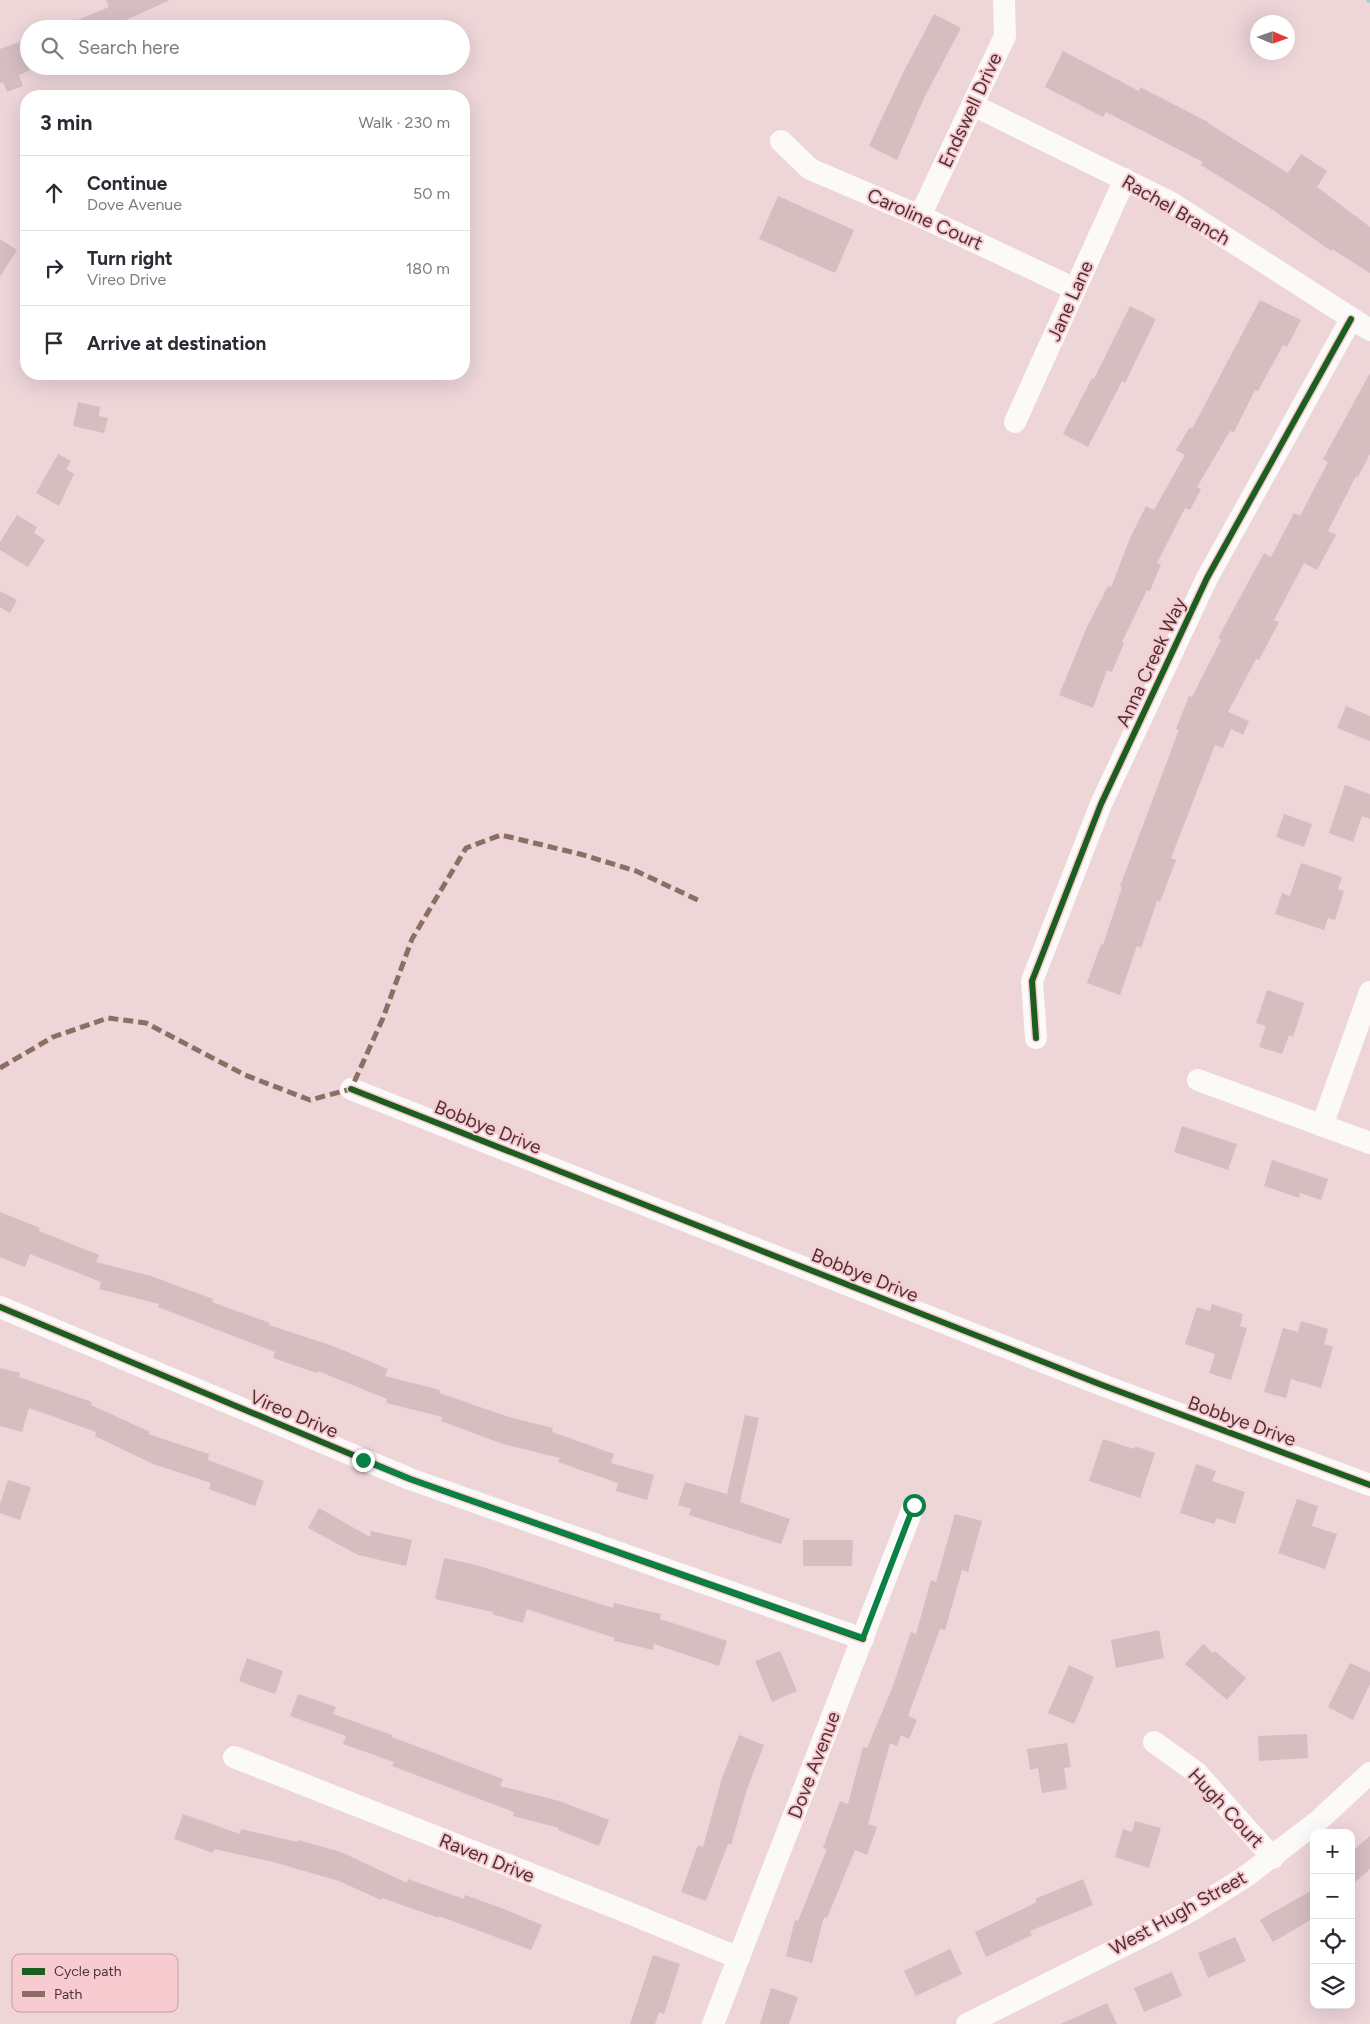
<!DOCTYPE html>
<meta charset="utf-8">
<style>
:root{--surface:#fff;--page:#f7f7f7;--text:#2b2b33;--muted:#7c7c81;--line:#e1e1e2}
body{margin:0;font-family:Figtree,sans-serif;background:var(--page);color:var(--text)}
.controls{position:absolute;right:15px;bottom:15px;display:grid;overflow:hidden;border-radius:10px;box-shadow:0 5px 20px #0002}
.controls button{width:45px;height:45px;display:grid;place-items:center;padding:0;border:0;border-bottom:1px solid var(--line);background:var(--surface);color:var(--text);font:25px sans-serif}
.compass{position:absolute;left:1250px;top:15px;width:45px;height:45px;border-radius:50%;background:var(--surface);box-shadow:0 5px 20px #0002;rotate:92deg}
.stop{position:absolute;width:15px;height:15px;margin:-11px;border:4px solid #0b8043;border-radius:50%;background:#fff}
.stop.end{background:#0b8043;border-color:#fff;box-shadow:0 1px 5px #0008}
.list{margin:0;padding:0;list-style:none}
h2{display:flex;justify-content:space-between;align-items:center;height:65px;margin:0;padding:0 20px;font-size:21px}
h2 small{font-size:16px;font-weight:400;color:var(--muted)}
.list li{display:grid;grid-template-columns:32px 1fr auto;gap:15px;align-items:center;box-sizing:border-box;height:75px;padding:0 20px;border-top:1px solid var(--line)}
.list b{display:block;font-size:19px;white-space:nowrap}
.list p{margin:0;font-size:16px;white-space:nowrap;color:var(--muted)}
.list em{font-size:16px;font-style:normal;color:var(--muted)}
.icon{flex:none;width:28px;height:28px;fill:none;stroke:currentColor;stroke-width:2;stroke-linecap:round;stroke-linejoin:round}
.map{position:relative;flex:none;width:1370px;height:2024px;overflow:hidden}
.search{position:absolute;background:var(--surface);box-shadow:0 5px 20px #0002;left:20px;top:20px;width:450px;height:55px;display:flex;align-items:center;gap:12px;box-sizing:border-box;padding:0 18px;border-radius:28px;color:var(--muted);font-size:19px}
.panel{position:absolute;background:var(--surface);box-shadow:0 5px 20px #0002;left:20px;top:90px;width:450px;height:290px;border-radius:20px}
.map>svg:first-child{display:block}
</style>
<div class="map">
<svg width="1370" height="2024" viewBox="0 0 1370 2024">
<rect width="100%" height="100%" fill="#edd5d8"/>
<g fill="none" stroke-linecap="round" stroke-linejoin="round">
<path stroke="#9fd3d1" stroke-width="5.5" d="M1369 0H1370"/>
</g>
<path fill="#d5bdc0" d="M106 0H170L106 29H56L109 7Z
M934 14 961 28 925 96 897 160 869 146 902 75Z
M25 40 29 51V71L19 75 23 86 7 92 3 82 0 83V49Z
M1063 51 1139 91 1140 87 1208 122V123L1288 173 1301 154 1327 171 1317 187 1370 227V273L1332 249 1331 251 1267 206 1201 165 1203 162 1106 112 1103 117 1045 87Z
M778 196 854 230 835 273 759 239Z
M0 239 17 250 0 277Z
M1260 300 1301 320 1287 347 1283 345 1258 391 1255 390 1234 432 1230 431 1197 487 1201 489 1190 510 1185 508 1157 563 1161 564 1150 591 1147 590 1122 642 1124 643 1112 672 1107 670 1093 708 1059 695 1087 627 1108 586 1111 587 1131 536 1146 506 1154 510 1185 455 1176 450 1190 427 1192 429Z
M1130 306 1156 319 1125 383 1122 381 1088 447 1063 434 1092 378 1094 379Z
M1370 373V454L1358 477 1356 476 1328 531 1336 535 1317 570 1304 563 1274 620 1279 622 1259 660 1256 659 1228 712 1249 721 1243 735 1231 729 1223 748 1215 745 1171 858 1176 860 1160 902 1157 901 1141 948 1137 946 1120 995 1087 983 1101 944 1103 945 1122 887 1120 886 1179 730 1176 729 1189 696 1192 697 1221 640 1218 638 1264 553 1271 557 1294 513 1300 516 1328 462 1323 459Z
M78 402 100 407 99 416 108 418 104 433 73 426Z
M58 454 71 461 66 469 74 474 59 506 36 493Z
M17 515 37 527 34 533 45 540 28 567 0 550V542Z
M0 591 17 600 10 613 0 607Z
M1346 706 1370 716V741L1337 728Z
M1345 785 1370 794V819L1362 816 1353 842 1329 833Z
M1284 814 1312 824 1304 847 1276 837Z
M1301 863 1342 877 1338 889 1344 891 1335 920 1328 918 1324 930 1275 914 1282 893 1290 896Z
M1267 990 1304 1003 1293 1037 1289 1035 1282 1054 1259 1047 1266 1026 1256 1023Z
M1182 1126 1237 1144 1228 1170 1174 1152Z
M1272 1160 1328 1179 1321 1200 1300 1193 1299 1198 1264 1186Z
M0 1212 40 1228 39 1231 99 1255 96 1262 151 1276 213 1299 212 1302 270 1323 269 1325 333 1346 388 1369 385 1376 440 1390 439 1393 509 1417 553 1428 552 1432 614 1454 611 1463 654 1475 647 1500 616 1491 618 1483 558 1462 560 1458 503 1444 441 1421 442 1417 386 1403 387 1399 318 1371 317 1373 273 1358 275 1352 158 1307 159 1304 99 1289 101 1282 30 1254 25 1267 0 1257Z
M1212 1304 1243 1314 1240 1326 1247 1328 1231 1380 1209 1373 1215 1354 1185 1344 1197 1307 1210 1311Z
M1301 1321 1328 1329 1324 1344 1333 1347 1321 1388 1291 1379 1286 1398 1264 1392 1283 1328 1298 1332Z
M0 1368 20 1373 19 1377 92 1402 91 1405 150 1432 148 1434 209 1454 208 1460 264 1481 255 1506 209 1489 211 1483 153 1464 95 1436 96 1432 29 1408 22 1432 0 1426Z
M745 1415 759 1418 740 1502 790 1519 781 1544 689 1515 691 1509 678 1505 685 1482 727 1494Z
M1103 1439 1134 1449 1135 1446 1155 1453 1140 1498 1089 1481Z
M1196 1464 1216 1471 1212 1481 1245 1492 1235 1524 1217 1518 1214 1524 1180 1513Z
M8 1480 31 1487 20 1520 0 1513V1504Z
M1297 1499 1318 1506 1312 1526 1337 1534 1325 1569 1278 1553Z
M319 1508 370 1537 371 1531 412 1540 406 1566 358 1555 308 1528Z
M955 1514 982 1521 968 1572 962 1570 945 1630 940 1629 908 1716 917 1720 909 1739 901 1735 897 1746 890 1743 868 1824 877 1827 867 1855 855 1850 827 1918 824 1917 812 1963 786 1956 795 1920 798 1921 827 1849 823 1848 840 1801 848 1804 863 1747 867 1748 893 1686 911 1632 916 1634 931 1580 936 1582Z
M803 1540H853L852 1566H803Z
M444 1558 476 1565 613 1608 614 1603 661 1614 660 1619 727 1641 719 1666 654 1644 653 1650 614 1641 615 1638 527 1609 523 1623 492 1614 493 1612 435 1599Z
M1159 1630 1164 1658 1116 1668 1111 1640Z
M1203 1644 1213 1653 1215 1651 1246 1678 1227 1700 1185 1664Z
M780 1651 797 1691 772 1702 755 1661Z
M247 1658 283 1671 275 1694 239 1681Z
M1350 1663 1370 1672V1684L1353 1720 1328 1707Z
M1069 1665 1094 1677 1074 1724 1048 1713Z
M298 1694 336 1707 333 1714 392 1735V1737L503 1779 500 1786 559 1801 609 1820 599 1846 558 1830 559 1828 513 1816 514 1812 392 1766 394 1762 343 1744 346 1736 290 1716Z
M1307 1734 1308 1758 1259 1761 1258 1736Z
M739 1735 764 1745 747 1789 731 1845 728 1844 706 1901 681 1892 698 1845 703 1847 722 1778Z
M1067 1743 1071 1767 1064 1768 1067 1789 1042 1793 1038 1768 1030 1770 1027 1749Z
M183 1814 240 1834 241 1829 297 1842 298 1840 341 1852 407 1883 408 1879 464 1899 465 1895 504 1909 542 1925 531 1950 439 1916V1918L382 1898 381 1900 339 1881 273 1862 214 1849 213 1853 174 1839Z
M1135 1821 1161 1828 1149 1868 1115 1857 1123 1829 1132 1832Z
M1370 1836V1869L1351 1886V1852Z
M1083 1879 1093 1905 1030 1931 1032 1935 986 1957 975 1932 1037 1902 1035 1899Z
M1314 1889V1918L1273 1942 1260 1920Z
M1235 1937 1246 1961 1208 1978 1198 1953Z
M950 1949 962 1974 916 1996 904 1971Z
M653 1955 680 1964 664 2014 659 2012 655 2024H630Z
M1172 1972 1182 1996 1144 2012 1134 1988Z
M771 1988 798 1997 789 2024H760Z
M1107 2003 1117 2024H1061Z"/>
<g fill="none" stroke-linecap="round" stroke-linejoin="round">
<path stroke="#fcf9f9" stroke-width="22" d="M973 105 1170 202 1370 330
M781 141 810 169 920 216 1075 289
M920 216 1005 36 1004 0
M1015 422 1125 179
M1036 1038 1032 981 1101 804 1207 578 1351 319
M1198 1080 1370 1143
M351 1089 1102 1385 1370 1485
M1322 1126 1370 992
M0 1307 410 1479 863 1639
M1154 1742 1197 1773 1273 1858
M234 1757 619 1909 739 1958
M713 2024 914 1505
M967 2024 1149 1933 1194 1909 1245 1877 1317 1822 1370 1773"/>
<path stroke="#8d6e63" stroke-width="5" stroke-dasharray="10 5" stroke-linecap="butt" d="M0 1068 53 1037 108 1018 146 1023 245 1075 310 1100 351 1089 383 1018 412 939 466 848 501 835 580 854 636 871 698 900"/>
<g stroke="#f7cbd0" stroke-width="9">
<path id="cycleway" d="M1036 1038 1032 981 1101 804 1207 578 1351 319
M351 1089 1102 1385 1370 1485
M0 1307 410 1479 863 1639"/>
</g>
<use href="#cycleway" stroke="#1b5e20" stroke-width="6"/>
</g>
<g fill="none" stroke-linecap="round" stroke-linejoin="round">
<path stroke="#0b8043" stroke-width="6" d="M363 1460 410 1479 863 1638 914 1505"/>
</g>
<g text-anchor="middle" dominant-baseline="central" stroke-width="4" stroke-linejoin="round" paint-order="stroke">
<g font-size="19" fill="#4e3235" stroke="#f7cbd0">
<text transform="translate(970 110) rotate(-65)">Endswell Drive</text>
<text transform="translate(1176 210) rotate(30)">Rachel Branch</text>
<text transform="translate(925 219) rotate(24)">Caroline Court</text>
<text transform="translate(1070 301) rotate(-66)">Jane Lane</text>
<text transform="translate(1151 662) rotate(-65)">Anna Creek Way</text>
<text transform="translate(488 1127) rotate(22)">Bobbye Drive</text>
<text transform="translate(865 1275) rotate(22)">Bobbye Drive</text>
<text transform="translate(294 1414) rotate(23)">Vireo Drive</text>
<text transform="translate(1242 1421) rotate(20)">Bobbye Drive</text>
<text transform="translate(814 1765) rotate(-69)">Dove Avenue</text>
<text transform="translate(1226 1808) rotate(47)">Hugh Court</text>
<text transform="translate(487 1858) rotate(22)">Raven Drive</text>
<text transform="translate(1178 1913) rotate(-29)">West Hugh Street</text>
</g>
</g>
<rect x="12" y="1954" width="166" height="58" rx="8" fill="#f7cbd0" stroke="#c49da2" stroke-width="1"/>
<rect x="22" y="1968" width="23" height="7" fill="#1b5e20"/>
<rect x="22" y="1991" width="23" height="6" fill="#8d6e63"/>
<g font-size="14" fill="#4e3235">
<text x="54" y="1976">Cycle path</text>
<text x="54" y="1999">Path</text>
</g>
</svg>
<div class="controls">
<button>+</button>
<button>−</button>
<button><svg class="icon" aria-label="locate" viewBox="0 0 24 24"><circle cx="12" cy="12" r="6"/><path d="M12 2v4M12 18v4M2 12h4M18 12h4"/></svg></button>
<button><svg class="icon" aria-label="layers" viewBox="0 0 24 24"><path d="M12 4l9 5-9 5-9-5zM3 14l9 5 9-5"/></svg></button>
</div>
<svg class="compass" viewBox="-18 -18 36 36"><path d="M0-13l5 13h-10z" fill="#e53935"/><path d="M0 13l5-13h-10z" fill="#7c7c81"/></svg>
<div class="stop" style="left:914px;top:1505px"></div>
<div class="stop end" style="left:363px;top:1460px"></div>
<div class="search"><svg class="icon" aria-label="search" viewBox="0 0 24 24"><circle cx="10" cy="10" r="6"/><path d="M15 15l6 6"/></svg>Search here</div>
<section class="panel">
<h2>3 min<small>Walk · 230 m</small></h2>
<ul class="list">
<li><svg class="icon" aria-label="ahead" viewBox="0 0 24 24"><path d="M12 20V5M6 11l6-6 6 6"/></svg><div><b>Continue</b><p>Dove Avenue</p></div><em>50 m</em></li>
<li><svg class="icon" aria-label="right" viewBox="0 0 24 24"><path d="M7 20v-9h11M14 6l5 5-5 5"/></svg><div><b>Turn right</b><p>Vireo Drive</p></div><em>180 m</em></li>
<li><svg class="icon" aria-label="arrive" viewBox="0 0 24 24"><path d="M6 21V4h12l-3 4 3 4H6"/></svg><div><b>Arrive at destination</b></div></li>
</ul>
</section>
</div>
